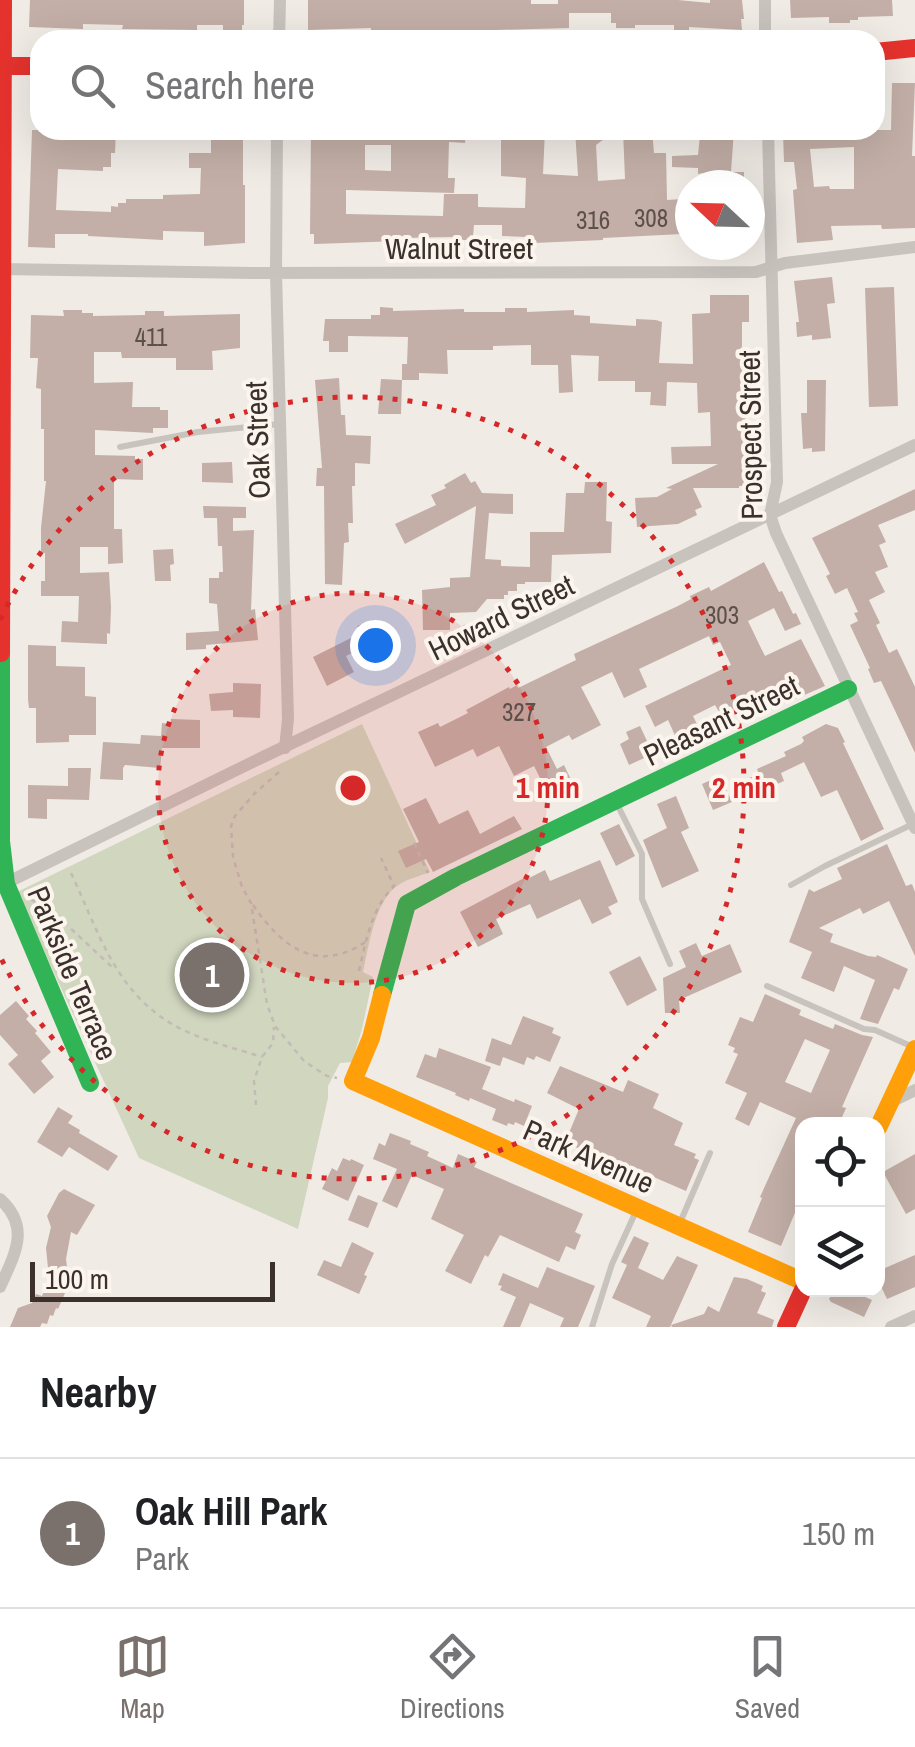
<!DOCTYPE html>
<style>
:root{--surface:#fff;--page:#f2f2f2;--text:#202124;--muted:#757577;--line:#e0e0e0;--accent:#7a716c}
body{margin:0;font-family:"Archivo Narrow",sans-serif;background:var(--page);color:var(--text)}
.controls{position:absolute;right:30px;bottom:30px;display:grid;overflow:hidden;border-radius:20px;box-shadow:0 10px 40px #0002}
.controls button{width:90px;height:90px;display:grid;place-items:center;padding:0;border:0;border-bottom:2px solid var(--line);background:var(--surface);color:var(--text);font:50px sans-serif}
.compass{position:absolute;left:675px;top:170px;width:90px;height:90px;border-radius:50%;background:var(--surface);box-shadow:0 10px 40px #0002;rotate:292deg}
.scale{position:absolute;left:30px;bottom:25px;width:245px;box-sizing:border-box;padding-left:10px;border:5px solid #3b302b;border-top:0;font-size:28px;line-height:35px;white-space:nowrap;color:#3b302b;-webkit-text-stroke:8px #fbf5ee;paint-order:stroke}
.you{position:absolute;left:375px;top:645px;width:35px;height:35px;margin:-25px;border:8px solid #fff;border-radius:50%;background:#1a73e8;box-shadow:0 0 0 15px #1a73e833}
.badge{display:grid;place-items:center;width:65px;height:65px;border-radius:50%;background:var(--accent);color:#fff;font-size:32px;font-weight:700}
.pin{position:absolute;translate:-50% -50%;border:5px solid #fff;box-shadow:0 2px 10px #0006}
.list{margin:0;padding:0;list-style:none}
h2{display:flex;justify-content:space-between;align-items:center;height:130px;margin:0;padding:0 40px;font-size:42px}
h2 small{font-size:32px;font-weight:400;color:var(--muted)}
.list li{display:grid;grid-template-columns:65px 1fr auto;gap:30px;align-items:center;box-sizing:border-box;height:150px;padding:0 40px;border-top:2px solid var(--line)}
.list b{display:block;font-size:38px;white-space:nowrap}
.list p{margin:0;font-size:32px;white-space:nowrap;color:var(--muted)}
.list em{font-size:32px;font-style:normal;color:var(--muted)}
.icon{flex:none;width:55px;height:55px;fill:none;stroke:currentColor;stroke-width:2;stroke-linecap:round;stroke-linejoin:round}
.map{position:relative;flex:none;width:915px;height:1327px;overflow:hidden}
.search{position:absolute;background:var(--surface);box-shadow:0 10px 40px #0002;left:30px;right:30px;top:30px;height:110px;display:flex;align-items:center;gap:25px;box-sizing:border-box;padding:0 35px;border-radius:30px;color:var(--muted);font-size:38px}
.sheet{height:280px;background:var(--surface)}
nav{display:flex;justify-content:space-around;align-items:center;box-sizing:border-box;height:140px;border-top:2px solid var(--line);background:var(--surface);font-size:28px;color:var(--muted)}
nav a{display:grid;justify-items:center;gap:5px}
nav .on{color:var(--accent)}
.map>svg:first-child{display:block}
</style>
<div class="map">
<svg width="915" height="1327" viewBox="0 0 915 1327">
<rect width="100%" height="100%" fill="#f0ebe5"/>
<path fill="#d1d6bf" d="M362 724 430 872C420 876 408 879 400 884 375 898 369 946 363 972L373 977 362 1029 352 1062 340 1063 328 1086V1098L298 1229 139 1158 17 892Z"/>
<path fill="#c3afa7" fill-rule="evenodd" d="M30 0H244V25H242V31H223V25H197V30L122 29 123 25 83 24V29L29 27Z
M308 0H531V4H558V0H678L710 3V0H742L744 19H741L742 30 689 27V31L674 30V25H635V28H616V23H611V13H569V28L496 30V35H478V32L425 31 418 32V35L403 36V30H371V28L308 30Z
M790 0H892L893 16 858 17V20H850V23H829V17L791 18Z
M892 83H915L912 156H915V228L882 229 881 225 831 226 833 240 797 243 793 190 797 189 794 162H784L783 133H787V130H891ZM854 147V189H830L829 186 814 187 810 149Z
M32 130H116L115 153H111V167H103V171L58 169 56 210 111 212V206L118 207V203H126V199H163V195L200 194 201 168H189V153H211V138H243V185H245V243L204 246V232L163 231V240L88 236V234H55V248L28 247Z
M311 130H466L465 143 449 142 448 178H455L454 193 346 190V214L443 216 444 194H478V207L525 208 526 178 501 176V130H545L543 174 578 176 575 130H616L596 145 598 181 625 179 623 130H652L654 153H666L667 200 682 199 684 221H681L682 234 603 238V240L534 243V241H526V237L502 236V225H474L473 236 470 235V240H452V237L400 238V241L314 244V234H310ZM365 145H391V171L365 170Z
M703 130H734L731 172H744V185H704L703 173 698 174V168L672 167V156L698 155 700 135H702Z
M832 277 835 303 827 304 831 338 812 340V335L797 337 796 322H799L794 281Z
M894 287 898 406 869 407 865 288Z
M710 295H749V322H742V347H745L746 460H749V486H739V488H693L702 507 695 510 697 515 678 524 637 527 635 498 657 497 672 489 666 488 718 464H672L671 447 711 446 710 412 698 413 697 383 667 382 666 406 650 405 651 392H635V381H598L599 356 571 355 573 392 559 393 558 365H531V345L493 346V350H447L448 374 419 373V380H402V364H407L408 337 348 336V352H329V341H323L325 319H371V315H380V307L393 308V311L464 309V312H505V308H527V312L574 310V315L590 316V323L636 326V319L656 320 662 322 659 363 693 364 692 314 710 313Z
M63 310H82V313H93V316L145 315V311H164V316L240 314V348L212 351 213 370H176V358H122L121 352H94V383L133 382 132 407H160V410H168V428H153V433L95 430V455L135 456V459H143V480L114 479V529H122L123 563 108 564V547H80V573L109 572 111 607 110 634 107 633V644L61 642 62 621 78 622 79 596H41V581H45V553H41V528L46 481H44V429H41V389L36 388 38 358H30L31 315 64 316Z
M339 378 341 415H345L346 435 371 436 370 464 355 463V486H352L353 523H348L349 542 344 543 342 585 325 584 324 486H316L317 468H322L315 380Z
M381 379 402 380 401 414H378Z
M807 380H826L825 451 812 452V448L803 449 801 413H807Z
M232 462 233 483 202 482V463Z
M465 473 471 483 475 481 482 493 513 494V514L489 513 485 559 501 560V566L530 567V532H564L566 493H584L585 482H607L606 521 612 522 611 553 552 555 551 582H525V584H517V591H508V595H504V599H487L476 612 450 613V630H423L422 590 450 587V578L470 577 476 506 405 544 395 524 436 505 431 495 446 488 444 485Z
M915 489V510L878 525 886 542 879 545 888 567 875 572 885 592 869 600 880 623 876 625 889 653 897 649 915 687V753L881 681 874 683 868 669 870 668 850 625 858 621 854 613 858 612 847 588 835 594 826 576 830 574 812 538Z
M203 506 246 507V518H233V531L254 530 251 610 255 609 258 640 206 645V649L186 650V633L219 631 217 604 209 603V578H219V572H223L222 546H218L217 518H204Z
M173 549 174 564 170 565 171 581H155L153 550Z
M764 562 779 592 782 591 793 614 796 613 801 624 785 631 774 608 748 621 759 644 765 656 801 639 825 686 747 720 740 706 721 715 715 705 693 716 706 743 683 753 668 720 655 727 645 706 731 665 720 642 713 645 709 636 639 669 647 687 624 698 612 672 581 687 601 725 572 740 569 735 546 747 557 769 564 765 574 786 568 789 571 795 559 802 547 779 542 782 534 766 514 776 499 746 477 757 473 749 435 767 418 732 438 723 440 727 468 713 466 710 509 687 510 689 517 685 518 688 576 660 574 654 678 606 691 599 690 596 709 587 711 591Z
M373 620 382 639 346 656 354 672 327 686 313 657 361 633 357 626Z
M28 645 56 646V666L85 667V696L96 697V735H69V742L36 743V708H29L28 699Z
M233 683 261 684 260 718 233 717V710L211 711 209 694 233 692Z
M171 719 200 720V748H162L160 768 125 765 123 768V780L100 779 103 742 140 744 141 735 161 736 162 723 171 724Z
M826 724 838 728 845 742 843 743 884 829 861 841 837 790 821 797 804 762 781 773 784 781 756 793 749 778 759 774 757 769 786 756 784 752 801 744 804 741 802 737Z
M640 726 653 754 629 765 620 744 629 739 626 732Z
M68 768H91L89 800 47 799V819L28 818V785L68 786Z
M720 776 732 802 713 810 702 784Z
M676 796 689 828 681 832 699 871 662 888 643 840 667 828 657 804Z
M426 798 439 824 468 810 480 834 514 816 522 829 433 872 426 859 406 868 398 851 419 842 403 809Z
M619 824 635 856 616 866 600 833Z
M887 844 906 886 912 884 915 892V956L889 901 863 914 860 908 819 928 833 934 830 942 868 956 876 957 877 955 908 969 899 990 894 988 878 1024 860 1019 875 980 844 966 834 992 801 978 812 952 789 942 809 889 814 892 842 879 837 868Z
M600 860 618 902 608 907 612 914 592 924 580 899 537 919 530 904 496 919 503 934 478 947 460 912 528 876 529 878 545 870 550 881Z
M696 943 702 956 730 944 742 972 679 1000 680 1013H665L663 978 686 967 679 951Z
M640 956 657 990 627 1006 609 972Z
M765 994 801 1010 799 1015 833 1029 835 1024 862 1035 873 1037 842 1107 846 1108 839 1124H802V1196L781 1246 748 1232 762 1198 760 1197 796 1118 760 1102 749 1126 735 1119 747 1093 725 1083 738 1054 733 1052 735 1048 728 1045 740 1017 753 1022ZM805 1039 830 1050 811 1093 785 1082Z
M16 1001 29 1016 26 1019 37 1031 35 1033 51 1052 41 1061 54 1077 34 1094 8 1064 18 1055 0 1035V1015Z
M523 1016 554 1028 552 1033 561 1037 550 1062 536 1056 534 1060 527 1057 524 1065 503 1057 500 1066 485 1061 492 1038 511 1045Z
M439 1048 491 1067 482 1089 514 1102 515 1099 532 1106 524 1126 515 1122 514 1125 508 1123 507 1126 492 1120 496 1109 470 1098 469 1101 455 1095 456 1093 416 1077 425 1054 436 1058Z
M560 1066 623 1092 628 1080 659 1094 653 1108 683 1123 674 1145 696 1154 694 1158 699 1160 686 1191 642 1172 641 1175 617 1165 573 1146 574 1143 566 1140 579 1109 547 1093Z
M58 1107 73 1116 68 1123 80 1130 79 1133 118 1156 108 1171 69 1147 62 1157 37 1142Z
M390 1133 411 1141 410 1144 429 1152 427 1156 453 1168 458 1154 477 1162 474 1167 583 1214 575 1232 581 1235 575 1250 566 1246 559 1262 500 1235 488 1257 485 1255 471 1284 445 1271 464 1235 431 1219 444 1189 412 1175 397 1208 382 1201 397 1169 373 1159 379 1143 385 1146Z
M915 1154V1209L906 1214 883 1172Z
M343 1158 350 1161 351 1159 364 1165 348 1201 322 1189 332 1168 337 1171Z
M64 1189 95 1205 77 1235 71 1232 66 1259 69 1284 58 1309 56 1308 53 1316 50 1315 47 1324 42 1323 40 1327H10L18 1308 32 1303 36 1294 42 1296 49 1278 46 1248 51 1227 47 1216 59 1193Z
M358 1195 378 1203 368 1228 348 1220Z
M634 1236 649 1243 638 1268 663 1280 677 1256 698 1265 670 1327H646L651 1316 612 1298 627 1265 621 1262Z
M352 1242 374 1253 364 1275 367 1276 359 1294 317 1275 324 1260 341 1267Z
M915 1255V1287L887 1299 878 1280V1265L885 1268Z
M547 1267 595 1286 578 1327H560L564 1318 530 1303 520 1327H503L516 1297 500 1290 502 1286 498 1285 503 1273 538 1288Z
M734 1277 747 1279 763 1286 761 1291 766 1293 757 1313 774 1320 772 1327H672L671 1325 704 1314 708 1306 719 1312Z
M834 1290H849L872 1300 864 1317 831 1302 829 1299Z"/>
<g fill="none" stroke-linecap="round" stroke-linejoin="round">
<path stroke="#c2bbb6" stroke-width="2.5" stroke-dasharray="5 5" stroke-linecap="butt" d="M279 772 254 794 235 816 231 826 233 857 242 887 251 903 267 1004 275 1026 304 1061 327 1076 337 1078
M414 843 428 873
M71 873C97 928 113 986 167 1021 195 1039 231 1047 262 1057
M31 899 68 926 112 967
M253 905C282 947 317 975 367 941
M359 971C366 941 371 909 394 886L381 858
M256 1105 254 1081 262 1057 273 1043 274 1027"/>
<path stroke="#c9c3be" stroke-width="6" d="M120 447 198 432 280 424
M616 802 642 854V899L670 964
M791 885 825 866 913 824
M767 986 864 1029 875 1030 913 1047
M679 1225 710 1153
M592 1327 612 1264 637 1209"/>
<path stroke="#c9c3be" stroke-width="12" d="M765 0V40
M279 40 280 0
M277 130 276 273 288 719 285 748
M768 130 777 482 770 515 776 533 915 828
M0 269 253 273 756 272 785 263 915 247
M2 885 263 757 915 445
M891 1102 915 1090
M0 1199C31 1227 15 1254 0 1287
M891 1327 915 1316"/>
<path stroke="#30b455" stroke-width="18" d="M1 653V841L6 884 90 1083
M382 995 407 904 456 877 848 689"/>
<path stroke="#ff9f0a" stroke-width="18" d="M382 995 371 1038 353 1081 802 1281
M878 1128 915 1049"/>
<path stroke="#e5322d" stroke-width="18" d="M875 52 915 48
M0 66H40
M1 653 3 0
M786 1327 803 1290"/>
</g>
<circle cx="353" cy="788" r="195" fill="#d62828" fill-opacity=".12"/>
<g fill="none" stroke="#d62828" stroke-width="5" stroke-dasharray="5 10">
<circle cx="353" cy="788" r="195"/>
<path d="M0 620A391 391 0 1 1 0 956"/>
</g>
<g text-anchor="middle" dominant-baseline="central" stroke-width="8" stroke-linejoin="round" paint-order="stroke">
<g font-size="25" fill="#5d504a">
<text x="651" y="218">308</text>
<text x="593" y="220">316</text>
<text x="151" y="337">411</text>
<text x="722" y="615">303</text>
<text x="519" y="712">327</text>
</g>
<g font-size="30" fill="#3b302b" stroke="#fbf5ee">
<text x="459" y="248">Walnut Street</text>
<text transform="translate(750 435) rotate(-91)">Prospect Street</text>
<text transform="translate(257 440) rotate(-92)">Oak Street</text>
<text transform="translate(501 617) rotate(-26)">Howard Street</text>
<text transform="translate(721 720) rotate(-26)">Pleasant Street</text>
<text transform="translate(73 973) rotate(67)">Parkside Terrace</text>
<text transform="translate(589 1156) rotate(24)">Park Avenue</text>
</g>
</g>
<circle cx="353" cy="788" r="15" fill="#d62828" stroke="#fbf5ee" stroke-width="5"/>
<g font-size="30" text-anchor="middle" font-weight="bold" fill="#d62828" stroke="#fbf5ee" stroke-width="8" stroke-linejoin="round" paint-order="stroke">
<text x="548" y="798">1 min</text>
<text x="744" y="798">2 min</text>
</g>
</svg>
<div class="controls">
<button><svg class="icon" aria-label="locate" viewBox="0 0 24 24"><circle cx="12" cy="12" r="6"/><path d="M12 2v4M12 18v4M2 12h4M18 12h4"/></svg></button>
<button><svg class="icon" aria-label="layers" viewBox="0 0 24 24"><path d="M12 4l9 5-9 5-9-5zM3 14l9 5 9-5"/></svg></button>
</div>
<svg class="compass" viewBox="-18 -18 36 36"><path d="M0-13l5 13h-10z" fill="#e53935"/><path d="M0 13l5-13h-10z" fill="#757577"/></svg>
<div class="scale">100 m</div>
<div class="you"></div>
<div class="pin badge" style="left:212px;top:975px">1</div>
<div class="search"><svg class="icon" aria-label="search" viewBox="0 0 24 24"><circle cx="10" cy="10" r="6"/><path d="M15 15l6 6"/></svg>Search here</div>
</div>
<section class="sheet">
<h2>Nearby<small></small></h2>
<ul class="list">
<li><span class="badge">1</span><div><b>Oak Hill Park</b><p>Park</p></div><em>150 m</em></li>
</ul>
</section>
<nav>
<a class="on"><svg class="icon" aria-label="map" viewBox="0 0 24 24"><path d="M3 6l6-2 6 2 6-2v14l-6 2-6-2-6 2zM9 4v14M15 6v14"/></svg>Map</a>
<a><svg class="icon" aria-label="directions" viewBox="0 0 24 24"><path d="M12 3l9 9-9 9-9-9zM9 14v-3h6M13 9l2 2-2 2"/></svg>Directions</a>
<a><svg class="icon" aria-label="saved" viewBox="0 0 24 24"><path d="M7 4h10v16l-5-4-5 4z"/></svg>Saved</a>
</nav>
